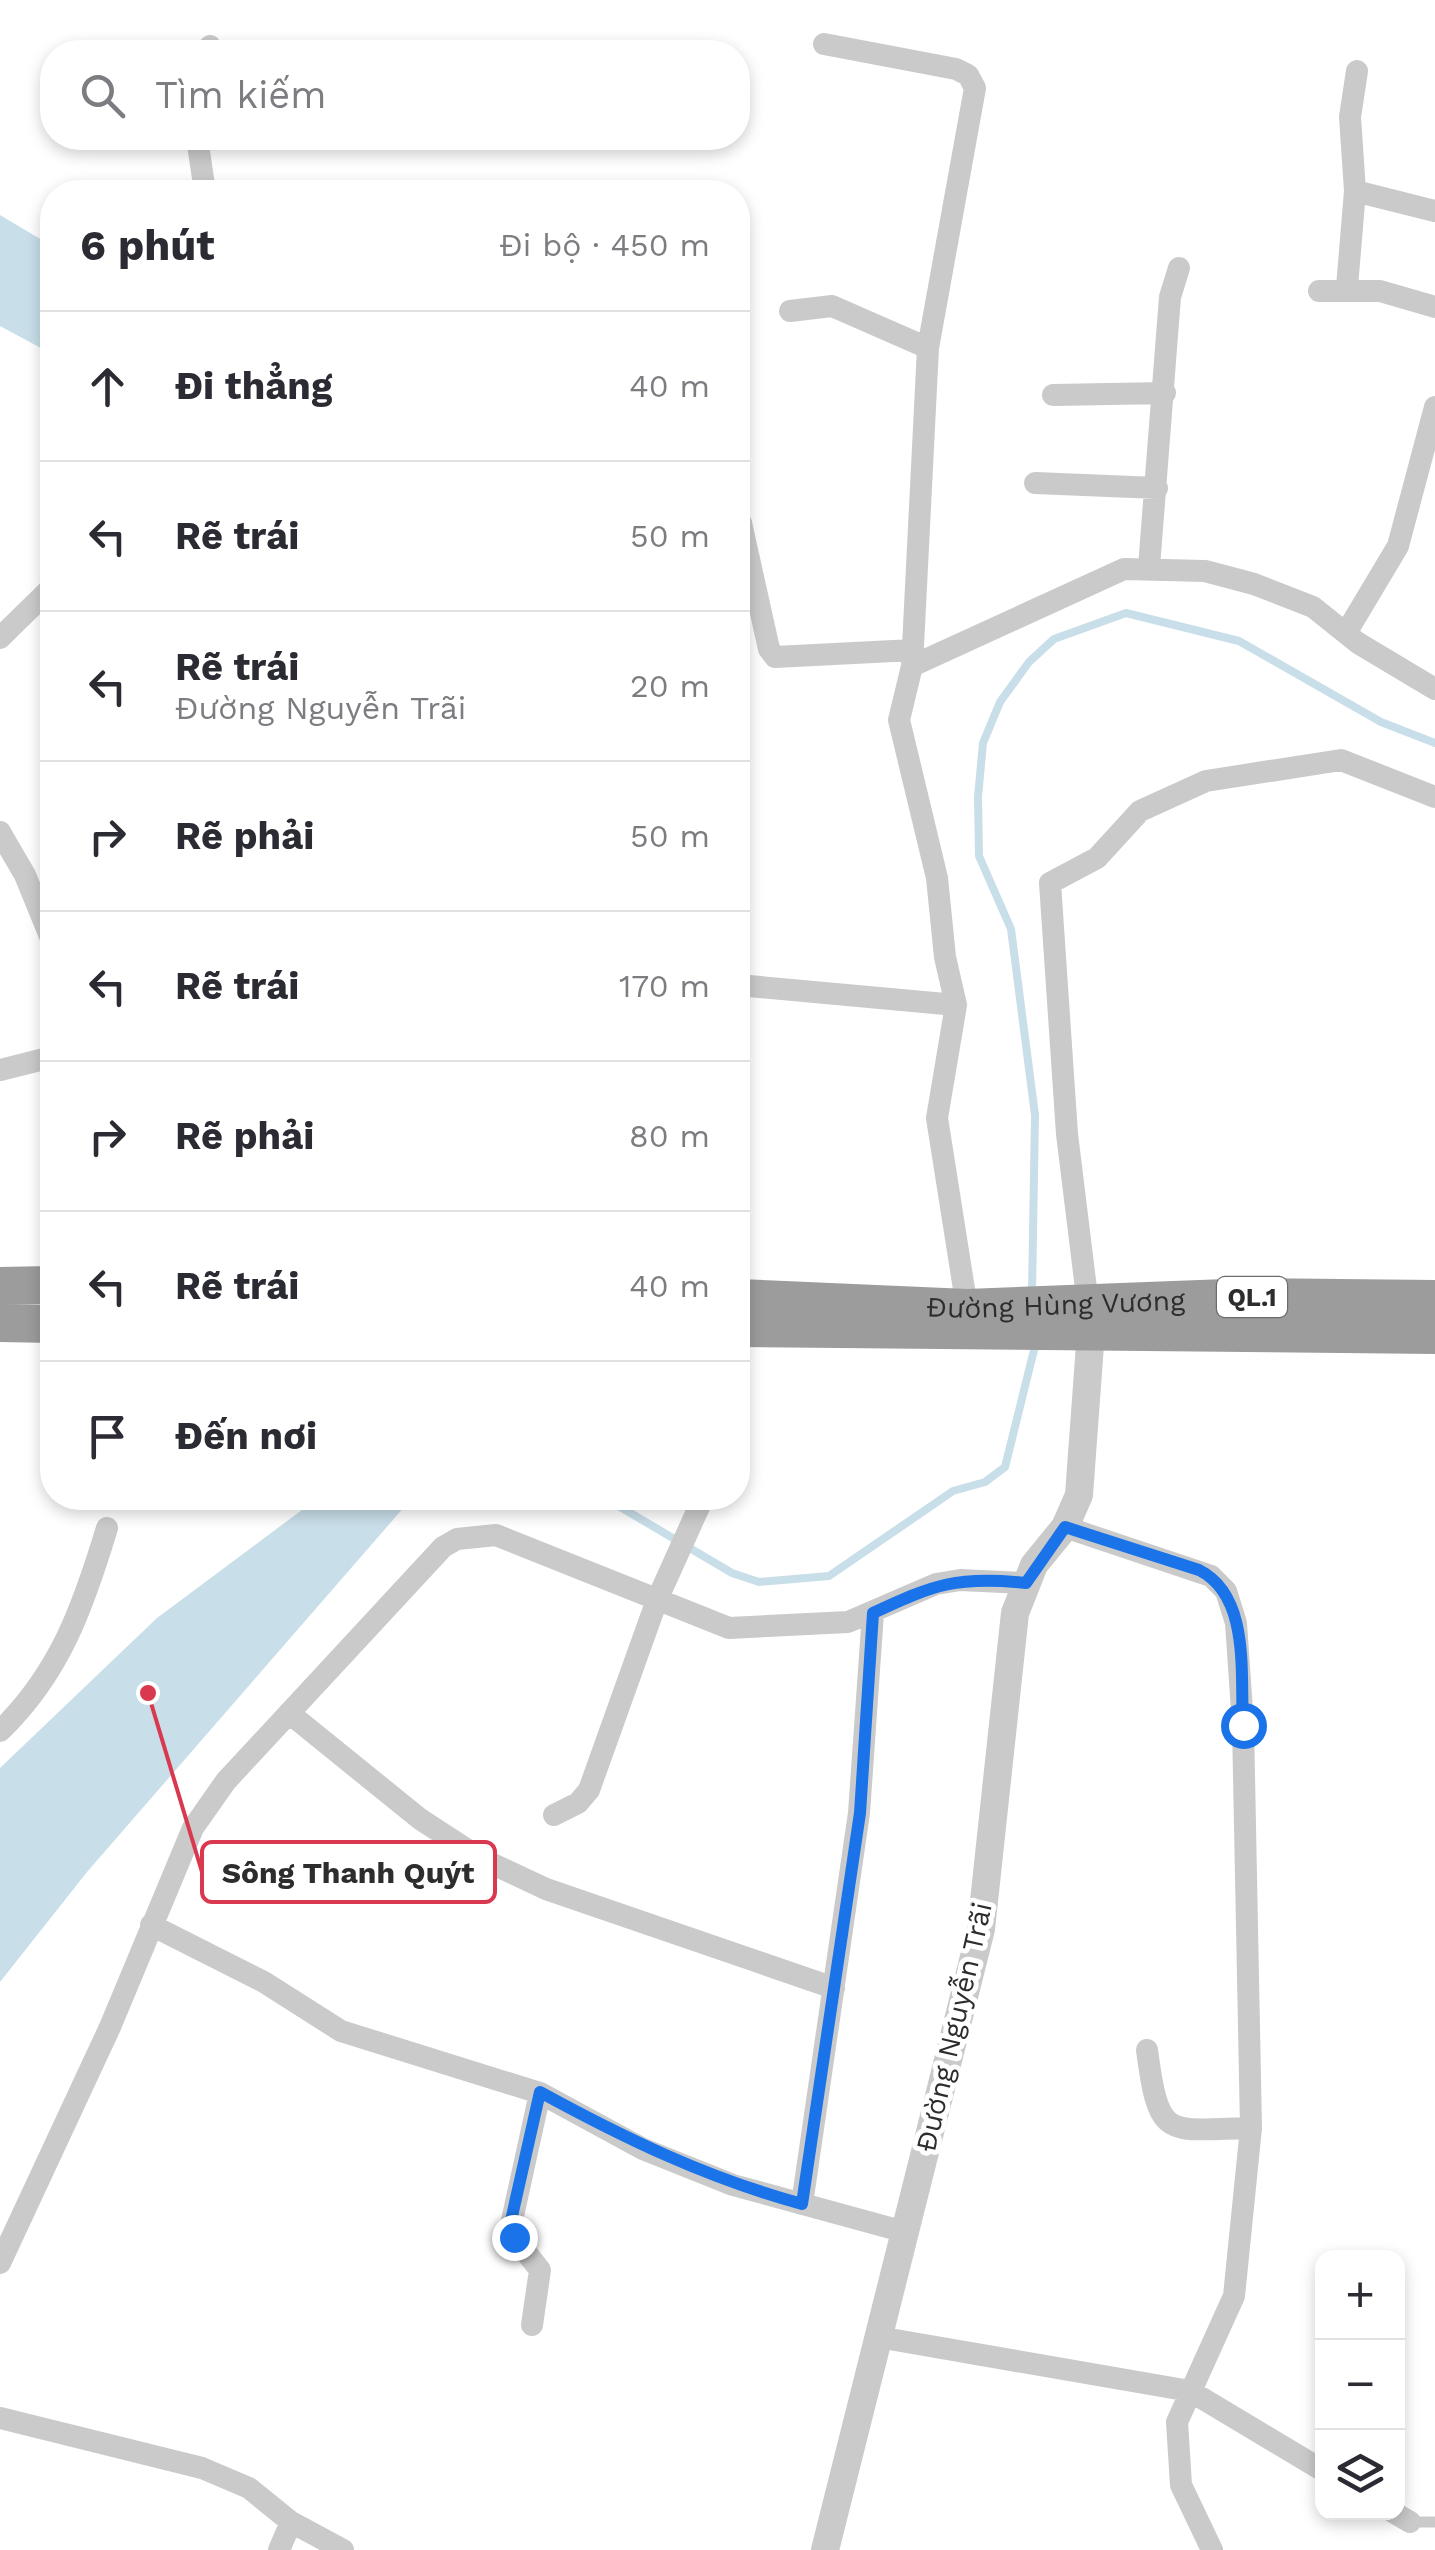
<!DOCTYPE html>
<html lang="vi">
<meta charset="utf-8">
<style>
:root{--surface:#fff;--page:#f7f7f7;--text:#2b2b33;--muted:#7c7c81;--line:#e1e1e2}
body{margin:0;font-family:"Work Sans",sans-serif;background:var(--page);color:var(--text)}
.controls{position:absolute;right:30px;bottom:30px;display:grid;overflow:hidden;border-radius:20px;box-shadow:0 5px 15px #0003}
.controls button{width:90px;height:90px;display:grid;place-items:center;padding:0;border:0;border-bottom:2px solid var(--line);background:var(--surface);color:var(--text);font:50px sans-serif}
.stop{position:absolute;width:30px;height:30px;margin:-22px;border:8px solid #1a73e8;border-radius:50%;background:#fff}
.stop.end{background:#1a73e8;border-color:#fff;box-shadow:0 2px 10px #0008}
.list{margin:0;padding:0;list-style:none}
h2{display:flex;justify-content:space-between;align-items:center;height:130px;margin:0;padding:0 40px;font-size:42px}
h2 small{font-size:32px;font-weight:400;color:var(--muted)}
.list li{display:grid;grid-template-columns:65px 1fr auto;gap:30px;align-items:center;box-sizing:border-box;height:150px;padding:0 40px;border-top:2px solid var(--line)}
.list b{display:block;font-size:38px;white-space:nowrap}
.list p{margin:0;font-size:32px;white-space:nowrap;color:var(--muted)}
.list em{font-size:32px;font-style:normal;color:var(--muted)}
.icon{flex:none;width:55px;height:55px;fill:none;stroke:currentColor;stroke-width:2;stroke-linecap:round;stroke-linejoin:round}
.map{position:relative;flex:none;width:1435px;height:2550px;overflow:hidden}
.search{position:absolute;background:var(--surface);box-shadow:0 5px 15px #0003;left:40px;top:40px;width:710px;height:110px;display:flex;align-items:center;gap:25px;box-sizing:border-box;padding:0 35px;border-radius:40px;color:var(--muted);font-size:38px}
.panel{position:absolute;background:var(--surface);box-shadow:0 5px 15px #0003;left:40px;top:180px;width:710px;height:1330px;border-radius:40px}
.map>svg:first-child{display:block}
</style>
<div class="map">
<svg width="1435" height="2550" viewBox="0 0 1435 2550">
<rect width="100%" height="100%" fill="#fff"/>
<path fill="#c8dee9" d="M0 215 52 246V354L0 326Z
M318 1498H412L87 1872 0 1982V1768L157 1618Z"/>
<g fill="none" stroke-linecap="round" stroke-linejoin="round">
<path stroke="#c8dee9" stroke-width="8" d="M1032 1293 1035 1115 1011 929 979 856 978 797 983 743 1000 702 1029 662 1054 639 1126 613 1239 641 1381 722 1435 743
M605 1498 732 1573 759 1582 829 1576 953 1491 985 1482 1005 1467 1036 1342"/>
<path stroke="#cacaca" stroke-width="11" d="M1410 2522H1435"/>
<path stroke="#cacaca" stroke-width="22" d="M824 44 956 69 968 75 975 88 928 348 912 666
M208 52 210 46
M197 138 205 192
M1355 191 1435 211
M1347 287 1355 191 1350 117 1357 71
M1319 291H1380L1435 307
M790 311 832 306 928 348
M1053 395 1165 393
M1035 483 1157 488
M741 523 769 649 775 657 913 650
M1149 567 1170 297 1179 268
M1346 633 1398 546 1435 407
M0 638 52 587
M0 832 25 875 52 941
M738 985 956 1005
M0 1070 52 1057
M967 1308 937 1118 956 1005 945 957 937 878 899 720 912 666 1124 569 1205 571 1254 584 1313 607 1358 643 1435 689
M1089 1313 1067 1134 1050 883 1097 858 1140 811 1206 781 1341 760 1435 797
M1065 1527 1211 1576 1226 1591 1236 1623 1243 1725 1251 2128 1234 2296 1177 2422 1181 2485 1212 2550
M289 1713 420 1819 480 1858 546 1889 834 1988
M0 1731C60 1673 83 1607 107 1528
M554 1815 578 1803 589 1790 657 1600 703 1498
M151 1925 264 1982 341 2031 540 2093 643 2149 733 2185 905 2232
M1147 2050C1159 2141 1166 2130 1251 2128
M802 2204 859 1813 873 1613
M0 2263 110 2027 193 1828 226 1781 443 1547 457 1539 496 1535 729 1628 848 1622 936 1584 960 1580 1026 1583
M532 2325 540 2270 514 2237 511 2225 540 2093
M878 2337 1190 2391 1322 2470
M0 2418 202 2468 249 2488 291 2522 343 2550
M1393 2512 1410 2522
M279 2550 291 2522"/>
<path stroke="#cacaca" stroke-width="28" d="M825 2550 981 1929 1015 1613 1034 1565 1065 1527 1079 1495 1091 1331"/>
<g stroke="#9c9c9c" stroke-width="38">
<path d="M0 1286 52 1285"/>
<path id="s1" d="M738 1298 967 1308 1252 1297 1435 1299"/>
<path d="M0 1323 52 1324"/>
<path d="M738 1328 1435 1335"/>
</g>
</g>
<g fill="none" stroke-linecap="round" stroke-linejoin="round">
<path stroke="#1a73e8" stroke-width="12" d="M514 2237 510 2225 540 2092C626 2139 707 2178 802 2204L860 1813 873 1613C935 1584 957 1576 1026 1583L1065 1527 1199 1570C1251 1596 1240 1676 1243 1725"/>
</g>
<g text-anchor="middle" dominant-baseline="central" stroke-width="10" stroke-linejoin="round" paint-order="stroke">
<rect fill="#fff" stroke="#6c6c6c" stroke-width="2.5" x="1217" y="1277" width="70" height="40" rx="8"/>
<g font-size="25" font-weight="bold" fill="#2d2d2d">
<text x="1252" y="1297">QL.1</text>
</g>
<g font-size="28" fill="#2d2d2d" stroke="#fff">
<text stroke="none"><textPath href="#s1" startOffset="318">Đường Hùng Vương</textPath></text>
<text transform="translate(954 2027) rotate(-77)">Đường Nguyễn Trãi</text>
</g>
</g>
<path fill="none" stroke="#da384f" stroke-width="4" d="M148 1693L202 1872"/>
<circle fill="#da384f" stroke="#fff" stroke-width="4" cx="148" cy="1693" r="10"/>
<rect fill="#fff" stroke="#da384f" stroke-width="4" x="202" y="1842" width="293" height="60" rx="10"/>
<g font-size="30" text-anchor="middle" font-weight="bold" fill="#2d2d2d">
<text x="348" y="1883">Sông Thanh Quýt</text>
</g>
</svg>
<div class="controls">
<button>+</button>
<button>−</button>
<button><svg class="icon" aria-label="layers" viewBox="0 0 24 24"><path d="M12 4l9 5-9 5-9-5zM3 14l9 5 9-5"/></svg></button>
</div>
<div class="stop" style="left:1243px;top:1725px"></div>
<div class="stop end" style="left:514px;top:2237px"></div>
<div class="search"><svg class="icon" aria-label="search" viewBox="0 0 24 24"><circle cx="10" cy="10" r="6"/><path d="M15 15l6 6"/></svg>Tìm kiếm</div>
<section class="panel">
<h2>6 phút<small>Đi bộ · 450 m</small></h2>
<ul class="list">
<li><svg class="icon" aria-label="ahead" viewBox="0 0 24 24"><path d="M12 20V5M6 11l6-6 6 6"/></svg><div><b>Đi thẳng</b></div><em>40 m</em></li>
<li><svg class="icon" aria-label="left" viewBox="0 0 24 24"><path d="M17 20v-9H6M10 6l-5 5 5 5"/></svg><div><b>Rẽ trái</b></div><em>50 m</em></li>
<li><svg class="icon" aria-label="left" viewBox="0 0 24 24"><path d="M17 20v-9H6M10 6l-5 5 5 5"/></svg><div><b>Rẽ trái</b><p>Đường Nguyễn Trãi</p></div><em>20 m</em></li>
<li><svg class="icon" aria-label="right" viewBox="0 0 24 24"><path d="M7 20v-9h11M14 6l5 5-5 5"/></svg><div><b>Rẽ phải</b></div><em>50 m</em></li>
<li><svg class="icon" aria-label="left" viewBox="0 0 24 24"><path d="M17 20v-9H6M10 6l-5 5 5 5"/></svg><div><b>Rẽ trái</b></div><em>170 m</em></li>
<li><svg class="icon" aria-label="right" viewBox="0 0 24 24"><path d="M7 20v-9h11M14 6l5 5-5 5"/></svg><div><b>Rẽ phải</b></div><em>80 m</em></li>
<li><svg class="icon" aria-label="left" viewBox="0 0 24 24"><path d="M17 20v-9H6M10 6l-5 5 5 5"/></svg><div><b>Rẽ trái</b></div><em>40 m</em></li>
<li><svg class="icon" aria-label="arrive" viewBox="0 0 24 24"><path d="M6 21V4h12l-3 4 3 4H6"/></svg><div><b>Đến nơi</b></div></li>
</ul>
</section>
</div>
